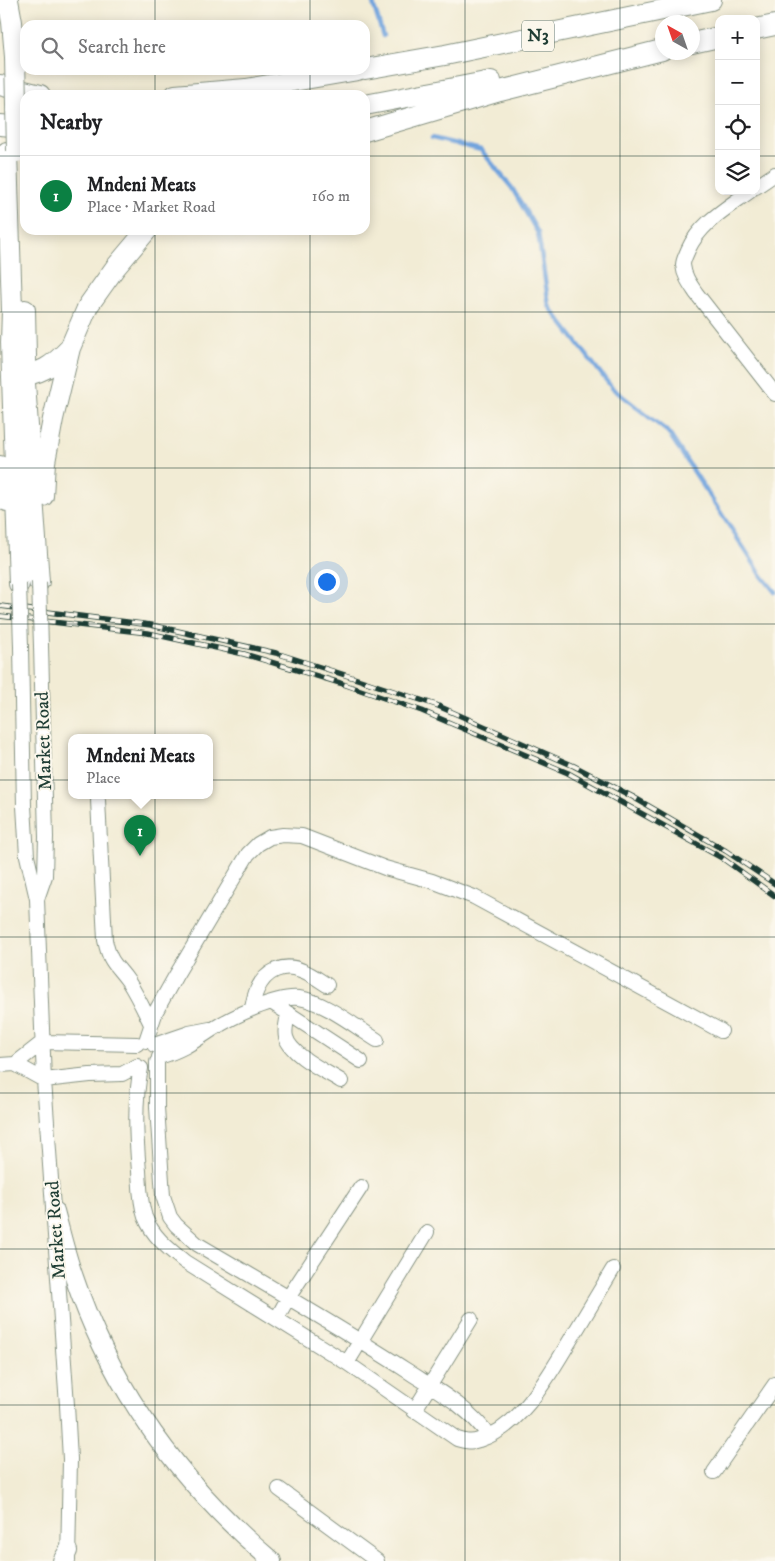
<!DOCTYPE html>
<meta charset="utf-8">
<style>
:root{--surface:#fff;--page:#f6f6f6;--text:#202124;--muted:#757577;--line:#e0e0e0;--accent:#0b8043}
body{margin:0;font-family:"IM FELL DW Pica",serif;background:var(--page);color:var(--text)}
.controls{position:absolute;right:15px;top:15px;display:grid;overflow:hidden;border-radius:10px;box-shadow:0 2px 12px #0003}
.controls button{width:45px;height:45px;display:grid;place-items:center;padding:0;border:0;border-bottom:1px solid var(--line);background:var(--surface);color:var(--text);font:25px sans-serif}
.compass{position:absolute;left:655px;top:15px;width:45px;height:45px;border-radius:50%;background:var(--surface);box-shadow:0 2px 12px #0003;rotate:320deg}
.you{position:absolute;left:326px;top:581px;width:18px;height:18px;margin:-12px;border:4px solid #fff;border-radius:50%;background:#1a73e8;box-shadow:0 0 0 8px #1a73e833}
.badge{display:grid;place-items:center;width:32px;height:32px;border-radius:50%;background:var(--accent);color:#fff;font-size:16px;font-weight:700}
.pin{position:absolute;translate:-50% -41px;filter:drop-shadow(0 1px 2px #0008)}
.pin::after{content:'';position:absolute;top:26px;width:18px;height:15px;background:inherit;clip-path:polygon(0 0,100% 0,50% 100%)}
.popup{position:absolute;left:68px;top:734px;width:145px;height:65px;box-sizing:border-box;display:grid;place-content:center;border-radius:10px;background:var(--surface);filter:drop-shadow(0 1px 4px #0005);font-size:16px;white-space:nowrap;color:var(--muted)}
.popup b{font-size:19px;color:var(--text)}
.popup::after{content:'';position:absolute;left:50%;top:100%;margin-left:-10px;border:10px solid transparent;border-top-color:var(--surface)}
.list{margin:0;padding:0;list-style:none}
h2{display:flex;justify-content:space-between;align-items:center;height:65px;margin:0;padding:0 20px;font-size:21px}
h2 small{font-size:16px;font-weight:400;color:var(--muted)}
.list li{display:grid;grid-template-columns:32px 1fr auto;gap:15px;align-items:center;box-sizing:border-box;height:80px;padding:0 20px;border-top:1px solid var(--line)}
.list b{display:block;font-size:19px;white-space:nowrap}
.list p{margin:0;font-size:16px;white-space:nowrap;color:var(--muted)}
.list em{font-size:16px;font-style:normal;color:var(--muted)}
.icon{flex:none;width:28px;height:28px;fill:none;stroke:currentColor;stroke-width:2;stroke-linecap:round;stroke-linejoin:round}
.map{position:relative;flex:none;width:775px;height:1561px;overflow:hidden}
.search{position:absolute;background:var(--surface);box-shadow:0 2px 12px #0003;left:20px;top:20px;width:350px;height:55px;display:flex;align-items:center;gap:12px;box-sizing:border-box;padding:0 18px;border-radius:15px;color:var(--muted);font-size:19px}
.panel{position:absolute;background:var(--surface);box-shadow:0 2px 12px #0003;left:20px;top:90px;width:350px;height:145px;border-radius:15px}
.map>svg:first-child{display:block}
</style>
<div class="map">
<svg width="775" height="1561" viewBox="0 0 775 1561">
<rect width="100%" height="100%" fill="#fbf7ec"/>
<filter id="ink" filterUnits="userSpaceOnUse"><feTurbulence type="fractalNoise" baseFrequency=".02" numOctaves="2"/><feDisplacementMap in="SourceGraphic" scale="10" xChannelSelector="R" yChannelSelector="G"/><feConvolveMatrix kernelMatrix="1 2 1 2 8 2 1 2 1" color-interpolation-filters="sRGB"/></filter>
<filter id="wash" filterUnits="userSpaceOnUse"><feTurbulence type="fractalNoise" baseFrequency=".0096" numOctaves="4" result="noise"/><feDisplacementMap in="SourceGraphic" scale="20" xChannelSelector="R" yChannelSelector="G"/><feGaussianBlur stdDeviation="1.12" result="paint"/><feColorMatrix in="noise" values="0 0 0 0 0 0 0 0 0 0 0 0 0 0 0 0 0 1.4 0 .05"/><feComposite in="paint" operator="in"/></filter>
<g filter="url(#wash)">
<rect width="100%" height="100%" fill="#f2ecd5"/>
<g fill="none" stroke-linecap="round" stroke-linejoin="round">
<path stroke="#72a4dd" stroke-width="4.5" d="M372 0 383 36
M432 138 481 150 512 188 538 233 549 306 612 388 668 432 762 576 775 592"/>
</g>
</g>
<g filter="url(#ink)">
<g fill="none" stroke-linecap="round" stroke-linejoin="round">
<g stroke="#889484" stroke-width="16">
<path id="minor" d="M756 187 775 174
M750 191C727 208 700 223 688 250 686 255 683 260 683 265 684 276 690 284 696 293L775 394
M21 647 24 806 27 856 37 899 44 1080 67 1405 70 1459 68 1561
M98 800 105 940C110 964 116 964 128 981 137 995 144 1010 151 1024
M37 899 45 876 46 837 41 646
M271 1002 361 1061
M252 1009C253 1003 254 996 257 990 265 971 284 962 303 971 311 974 319 980 327 985
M288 1014C287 1021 284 1030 286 1037 290 1055 327 1072 341 1081
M146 1041 156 1011 175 977 248 854 258 844 270 837 283 835 302 836 385 868 432 881 474 897 721 1031
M154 1045 189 1033 210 1029
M159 1057C183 1050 193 1042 213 1029 232 1017 277 995 299 998 323 1001 356 1027 377 1040
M157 1062V1107L163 1196 170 1217 176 1225 197 1244C267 1285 338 1326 406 1370 435 1389 469 1407 489 1436
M15 1064 43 1042 137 1044
M0 1065 15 1064 44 1080 90 1075 122 1074 137 1066
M141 1068C134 1102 136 1137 139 1171 140 1187 140 1202 145 1217 153 1237 169 1249 185 1262L347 1363 457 1439C464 1441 471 1443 479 1440 523 1427 551 1371 574 1334 587 1312 600 1291 613 1269
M277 1318 288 1298 361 1187
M347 1363 427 1232
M414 1411 471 1319
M714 1472 775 1384
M279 1489 377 1561"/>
</g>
<g stroke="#889484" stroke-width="20">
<path id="major" d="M55 1211C61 1233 66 1255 74 1277 112 1390 181 1484 272 1561
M62 1561 68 1551"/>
</g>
<g stroke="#889484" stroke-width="22">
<path id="highway" d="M8 0 12 22 15 57
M756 29 775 25
M692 43 719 37
M365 69 445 55 711 0
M0 85 40 95
M175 95 246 89 358 70
M365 105 491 81
M0 125 25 127
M365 131 500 91 662 50
M7 152 12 311 11 342 12 377 19 584
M25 310 26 356 25 383 39 582
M14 377C41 374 52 367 70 348
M0 466 7 501
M43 496 45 462 53 419 70 348 88 306 115 268 147 230"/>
</g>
<use href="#minor" stroke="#fff" stroke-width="14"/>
<use href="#major" stroke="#fff" stroke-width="18"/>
<use href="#highway" stroke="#fff" stroke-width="20"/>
<g stroke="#1f3d34" stroke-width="5.5">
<path id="rail" d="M0 606 151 625 231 643 276 653 345 675 436 705 574 766 633 797 726 851 775 884
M0 616 148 633 244 654 340 683 422 711 568 773 722 858 775 896"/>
</g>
<use href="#rail" stroke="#fbf7ec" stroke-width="4" stroke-dasharray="11" stroke-linecap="butt"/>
<g stroke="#889484" stroke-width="16" stroke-linecap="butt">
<path id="minor-bridge" d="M39 582 41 646
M19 584 21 647"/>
</g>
<g stroke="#889484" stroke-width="22" stroke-linecap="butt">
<path id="highway-bridge" d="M15 57 17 152"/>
</g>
<use href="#minor-bridge" stroke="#fff" stroke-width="14"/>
<use href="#highway-bridge" stroke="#fff" stroke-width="20"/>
</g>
</g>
<path fill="none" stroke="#1f3d34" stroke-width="1" stroke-opacity="0.55" d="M155 0V25M310 0V25M465 0V1561M620 0V1561M155 70V95M310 70V95M0 156H25M365 156H719M756 156H775M155 230V1561M310 230V1561M0 312H775M0 468H775M0 624H775M0 780H775M0 937H775M0 1093H775M0 1249H775M0 1405H775"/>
<g text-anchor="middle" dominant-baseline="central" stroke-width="4" stroke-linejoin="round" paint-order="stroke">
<rect fill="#fbf7ec" stroke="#61756b" stroke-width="1" x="522" y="20.5" width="32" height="31" rx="4"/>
<g font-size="18" font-weight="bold" fill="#1f3d34">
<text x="538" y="36">N3</text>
</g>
<g font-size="19" fill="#1f3d34" stroke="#fbf7ec">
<text transform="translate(44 741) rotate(-92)">Market Road</text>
<text transform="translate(56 1230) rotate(-94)">Market Road</text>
</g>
</g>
</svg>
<div class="controls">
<button>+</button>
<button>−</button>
<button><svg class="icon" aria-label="locate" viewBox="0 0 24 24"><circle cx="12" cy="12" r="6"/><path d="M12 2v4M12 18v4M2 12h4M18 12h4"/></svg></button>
<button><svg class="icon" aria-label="layers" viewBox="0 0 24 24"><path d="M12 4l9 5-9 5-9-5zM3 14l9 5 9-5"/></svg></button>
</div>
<svg class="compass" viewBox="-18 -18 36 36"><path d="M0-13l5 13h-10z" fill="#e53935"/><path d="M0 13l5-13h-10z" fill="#757577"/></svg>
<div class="you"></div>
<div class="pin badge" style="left:140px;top:856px">1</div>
<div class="popup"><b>Mndeni Meats</b>Place</div>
<div class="search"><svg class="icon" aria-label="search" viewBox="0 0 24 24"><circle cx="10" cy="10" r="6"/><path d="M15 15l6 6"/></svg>Search here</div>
<section class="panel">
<h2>Nearby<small></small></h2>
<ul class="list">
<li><span class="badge">1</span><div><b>Mndeni Meats</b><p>Place · Market Road</p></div><em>160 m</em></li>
</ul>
</section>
</div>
